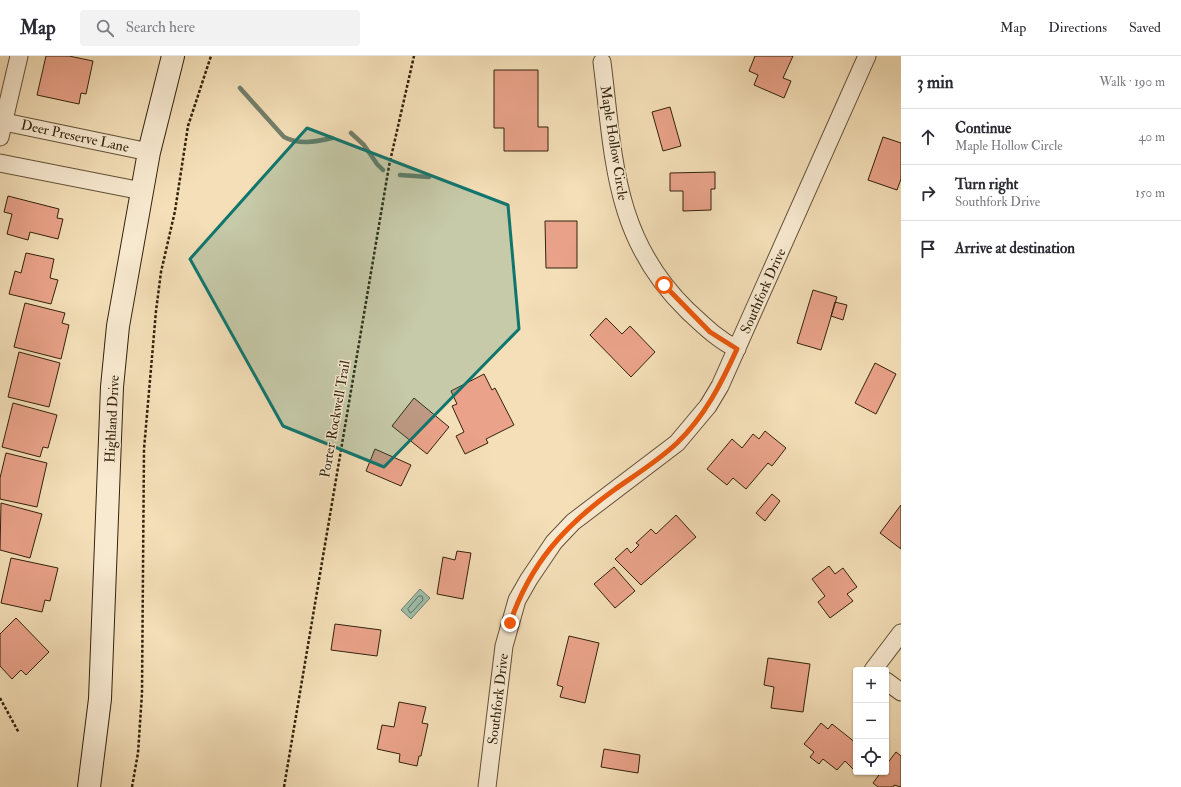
<!DOCTYPE html>
<meta charset="utf-8">
<style>
:root{--surface:#fff;--page:#f2f2f3;--text:#2b2b33;--muted:#7c7c81;--line:#e1e1e2}
body{margin:0;font-family:"IM FELL Double Pica",serif;background:var(--page);color:var(--text)}
.controls{position:absolute;right:12px;bottom:12px;display:grid;overflow:hidden;border-radius:4px;box-shadow:0 1px 3px #0004}
.controls button{width:36px;height:36px;display:grid;place-items:center;padding:0;border:0;border-bottom:1px solid var(--line);background:var(--surface);color:var(--text);font:20px sans-serif}
.stop{position:absolute;width:12px;height:12px;margin:-9px;border:3px solid #ea580c;border-radius:50%;background:#fff}
.stop.end{background:#ea580c;border-color:#fff;box-shadow:0 1px 4px #0008}
.list{margin:0;padding:0;list-style:none}
h2{display:flex;justify-content:space-between;align-items:center;height:52px;margin:0;padding:0 16px;font-size:17px}
h2 small{font-size:13px;font-weight:400;color:var(--muted)}
.list li{display:grid;grid-template-columns:26px 1fr auto;gap:12px;align-items:center;box-sizing:border-box;height:56px;padding:0 16px;border-top:1px solid var(--line)}
.list b{display:block;font-size:15px;white-space:nowrap}
.list p{margin:0;font-size:13px;white-space:nowrap;color:var(--muted)}
.list em{font-size:13px;font-style:normal;color:var(--muted)}
.icon{flex:none;width:22px;height:22px;fill:none;stroke:currentColor;stroke-width:2;stroke-linecap:round;stroke-linejoin:round}
.map{position:relative;flex:none;width:901px;height:731px;overflow:hidden}
header{display:flex;align-items:center;gap:24px;box-sizing:border-box;height:56px;padding:0 20px;background:var(--surface);border-bottom:1px solid var(--line)}
header strong{font-size:19px}
nav{display:flex;gap:22px;margin-inline-start:auto;font-size:14px}
.search{width:280px;height:36px;background:var(--page);display:flex;align-items:center;gap:10px;box-sizing:border-box;padding:0 14px;border-radius:4px;color:var(--muted);font-size:15px}
main{display:flex}
aside{flex:1;background:var(--surface)}
.map>svg:first-child{display:block}
</style>
<header>
<strong>Map</strong>
<div class="search"><svg class="icon" aria-label="search" viewBox="0 0 24 24"><circle cx="10" cy="10" r="6"/><path d="M15 15l6 6"/></svg>Search here</div>
<nav><a>Map</a><a>Directions</a><a>Saved</a></nav>
</header>
<main>
<div class="map">
<svg width="901" height="731" viewBox="0 0 901 731">
<rect width="100%" height="100%" fill="#f4dfb8"/>
<filter id="stains"><feTurbulence type="fractalNoise" baseFrequency=".005" numOctaves="4"/><feColorMatrix values="0 0 0 0 .2 0 0 0 0 .09 0 0 0 0 .02 0 0 0 .5 -.17"/></filter>
<radialGradient id="worn" r=".72"><stop offset=".6" stop-color="#630" stop-opacity="0"/><stop offset="1" stop-color="#630" stop-opacity=".3"/></radialGradient>
<path fill="#9dbdaa" stroke="#727f6b" d="M420 533 430 542 411 563 401 554Z"/>
<g fill="none" stroke-linecap="round" stroke-linejoin="round">
<path stroke="#68705b" stroke-width="1" d="M419 540H422L423 544 412 556 410 557 408 553Z"/>
<path stroke="#727f6b" stroke-width="4.5" d="M240 32 284 81C299 89 315 86 332 82
M351 77 364 89 377 108 383 114
M400 119 429 121"/>
</g>
<path fill="#eaa38a" stroke="#32220c" d="M46 0H69L93 5 86 38 81 37 79 48 37 39Z
M755 0H793L783 22 791 25 784 42 754 29 758 19 749 15Z
M494 14H538V71H548V95H504V72H494Z
M670 51 681 90 663 95 652 56Z
M883 81 901 87V123L897 134 868 124Z
M715 116V133H711V154L683 155V135H670V117Z
M8 140 59 153 57 162 63 163 58 183 30 176 28 184 7 178 12 158 4 156Z
M545 165H577V212H546Z
M26 197 54 203 50 222 58 224 51 248 9 238 15 215 21 217Z
M813 234 837 241 821 294 797 287Z
M835 246 847 249 843 264 831 260Z
M25 247 65 257 62 267 69 269 61 303 14 291Z
M606 262 622 278 630 270 655 296 631 321 590 279Z
M19 296 60 307 49 351 8 341Z
M875 307 896 318 876 358 855 347Z
M484 318 492 334 495 332 514 369 486 383 488 387 465 398 456 380 464 376 452 350 457 348 451 335Z
M414 342 449 371 427 398 392 370Z
M13 347 57 359 48 392 43 391 40 401 2 391Z
M765 375 786 392 772 410 768 407 746 433 733 422 727 429 707 413 732 383 742 392 753 378 759 383Z
M375 393 411 409 401 430 366 415Z
M6 397 47 407 37 451 0 443V422Z
M772 438 780 445 765 465 756 457Z
M1 447 42 458 30 502 0 494Z
M901 449V493L880 477Z
M676 459 696 481 641 529 615 503 627 492 631 497 639 489 636 487 651 473 656 478Z
M457 495 471 497 463 543 437 538 443 501 455 504Z
M11 502 58 512 50 545 45 544 42 556 1 547Z
M829 510 835 518 843 512 857 531 847 538 853 545 830 562 818 546 825 540 812 523Z
M614 511 635 535 615 552 594 528Z
M16 562 49 596 26 619 21 614 12 623 0 610V578Z
M335 568 381 574 377 600 331 594Z
M569 580 599 587 585 647 560 641 563 631 557 629Z
M768 602 810 608 803 656 771 652 774 631 764 629Z
M399 646 426 651 422 667 428 668 421 700H419L417 710 399 706 400 698 377 693 382 669 394 671Z
M821 667 828 673 832 668 856 687V709L853 713 845 705 837 714 823 703 819 708 810 701 814 696 804 688Z
M604 693 640 699 638 717 601 711Z
M896 696 901 700V731L894 729 893 731H878L873 727 881 716H886V709Z"/>
<g fill="none" stroke-linecap="round" stroke-linejoin="round">
<g stroke="#625137" stroke-width="19">
<path id="street" d="M602 6C614 101 613 182 687 254 703 269 717 283 737 293
M0 65 149 96
M0 81 19 0
M0 107 142 135
M873 614 901 577
M886 625 901 636
M487 731 504 590 517 544 529 523 554 486 573 466 677 387 708 350 720 330 867 0"/>
</g>
<g stroke="#32220c" stroke-width="24">
<path id="secondary" d="M89 731 100 643 112 331 118 270 149 96 173 0"/>
</g>
<path stroke="#32220c" stroke-width="2.5" stroke-dasharray="3 2" stroke-linecap="butt" d="M0 642 19 677
M132 731 138 697 142 637 144 393 156 255 161 216 175 155 188 70 211 0
M284 731 389 110 414 0"/>
<use href="#street" stroke="#f8ead1" stroke-width="17"/>
<use href="#secondary" stroke="#f8ead1" stroke-width="22"/>
</g>
<g fill="none" stroke-linecap="round" stroke-linejoin="round">
<path stroke="#ea580c" stroke-width="5" d="M510 567C530 508 564 470 614 434 635 419 658 405 677 387 705 360 721 328 737 293L710 276 664 229"/>
</g>
<path fill="#0f766e" fill-opacity="0.2" stroke="#0f766e" stroke-width="3" stroke-linejoin="round" d="M307 72 508 149 519 273 384 411 283 370 190 203Z"/>
<g text-anchor="middle" dominant-baseline="central" stroke-width="3" stroke-linejoin="round" paint-order="stroke">
<g font-size="14" fill="#32220c" stroke="#f8ead1">
<text transform="translate(75 80) rotate(12)">Deer Preserve Lane</text>
<text transform="translate(614 87) rotate(81)">Maple Hollow Circle</text>
<text transform="translate(763 235) rotate(-66)">Southfork Drive</text>
<text transform="translate(112 363) rotate(-87)">Highland Drive</text>
<text transform="translate(335 363) rotate(-80)">Porter Rockwell Trail</text>
<text transform="translate(498 643) rotate(-83)">Southfork Drive</text>
</g>
</g>
<rect width="100%" height="100%" filter="url(#stains)"/>
<rect width="100%" height="100%" fill="url(#worn)"/>
</svg>
<div class="controls">
<button>+</button>
<button>−</button>
<button><svg class="icon" aria-label="locate" viewBox="0 0 24 24"><circle cx="12" cy="12" r="6"/><path d="M12 2v4M12 18v4M2 12h4M18 12h4"/></svg></button>
</div>
<div class="stop" style="left:664px;top:229px"></div>
<div class="stop end" style="left:510px;top:567px"></div>
</div>
<aside>
<h2>3 min<small>Walk · 190 m</small></h2>
<ul class="list">
<li><svg class="icon" aria-label="ahead" viewBox="0 0 24 24"><path d="M12 20V5M6 11l6-6 6 6"/></svg><div><b>Continue</b><p>Maple Hollow Circle</p></div><em>40 m</em></li>
<li><svg class="icon" aria-label="right" viewBox="0 0 24 24"><path d="M7 20v-9h11M14 6l5 5-5 5"/></svg><div><b>Turn right</b><p>Southfork Drive</p></div><em>150 m</em></li>
<li><svg class="icon" aria-label="arrive" viewBox="0 0 24 24"><path d="M6 21V4h12l-3 4 3 4H6"/></svg><div><b>Arrive at destination</b></div></li>
</ul>
</aside>
</main>
